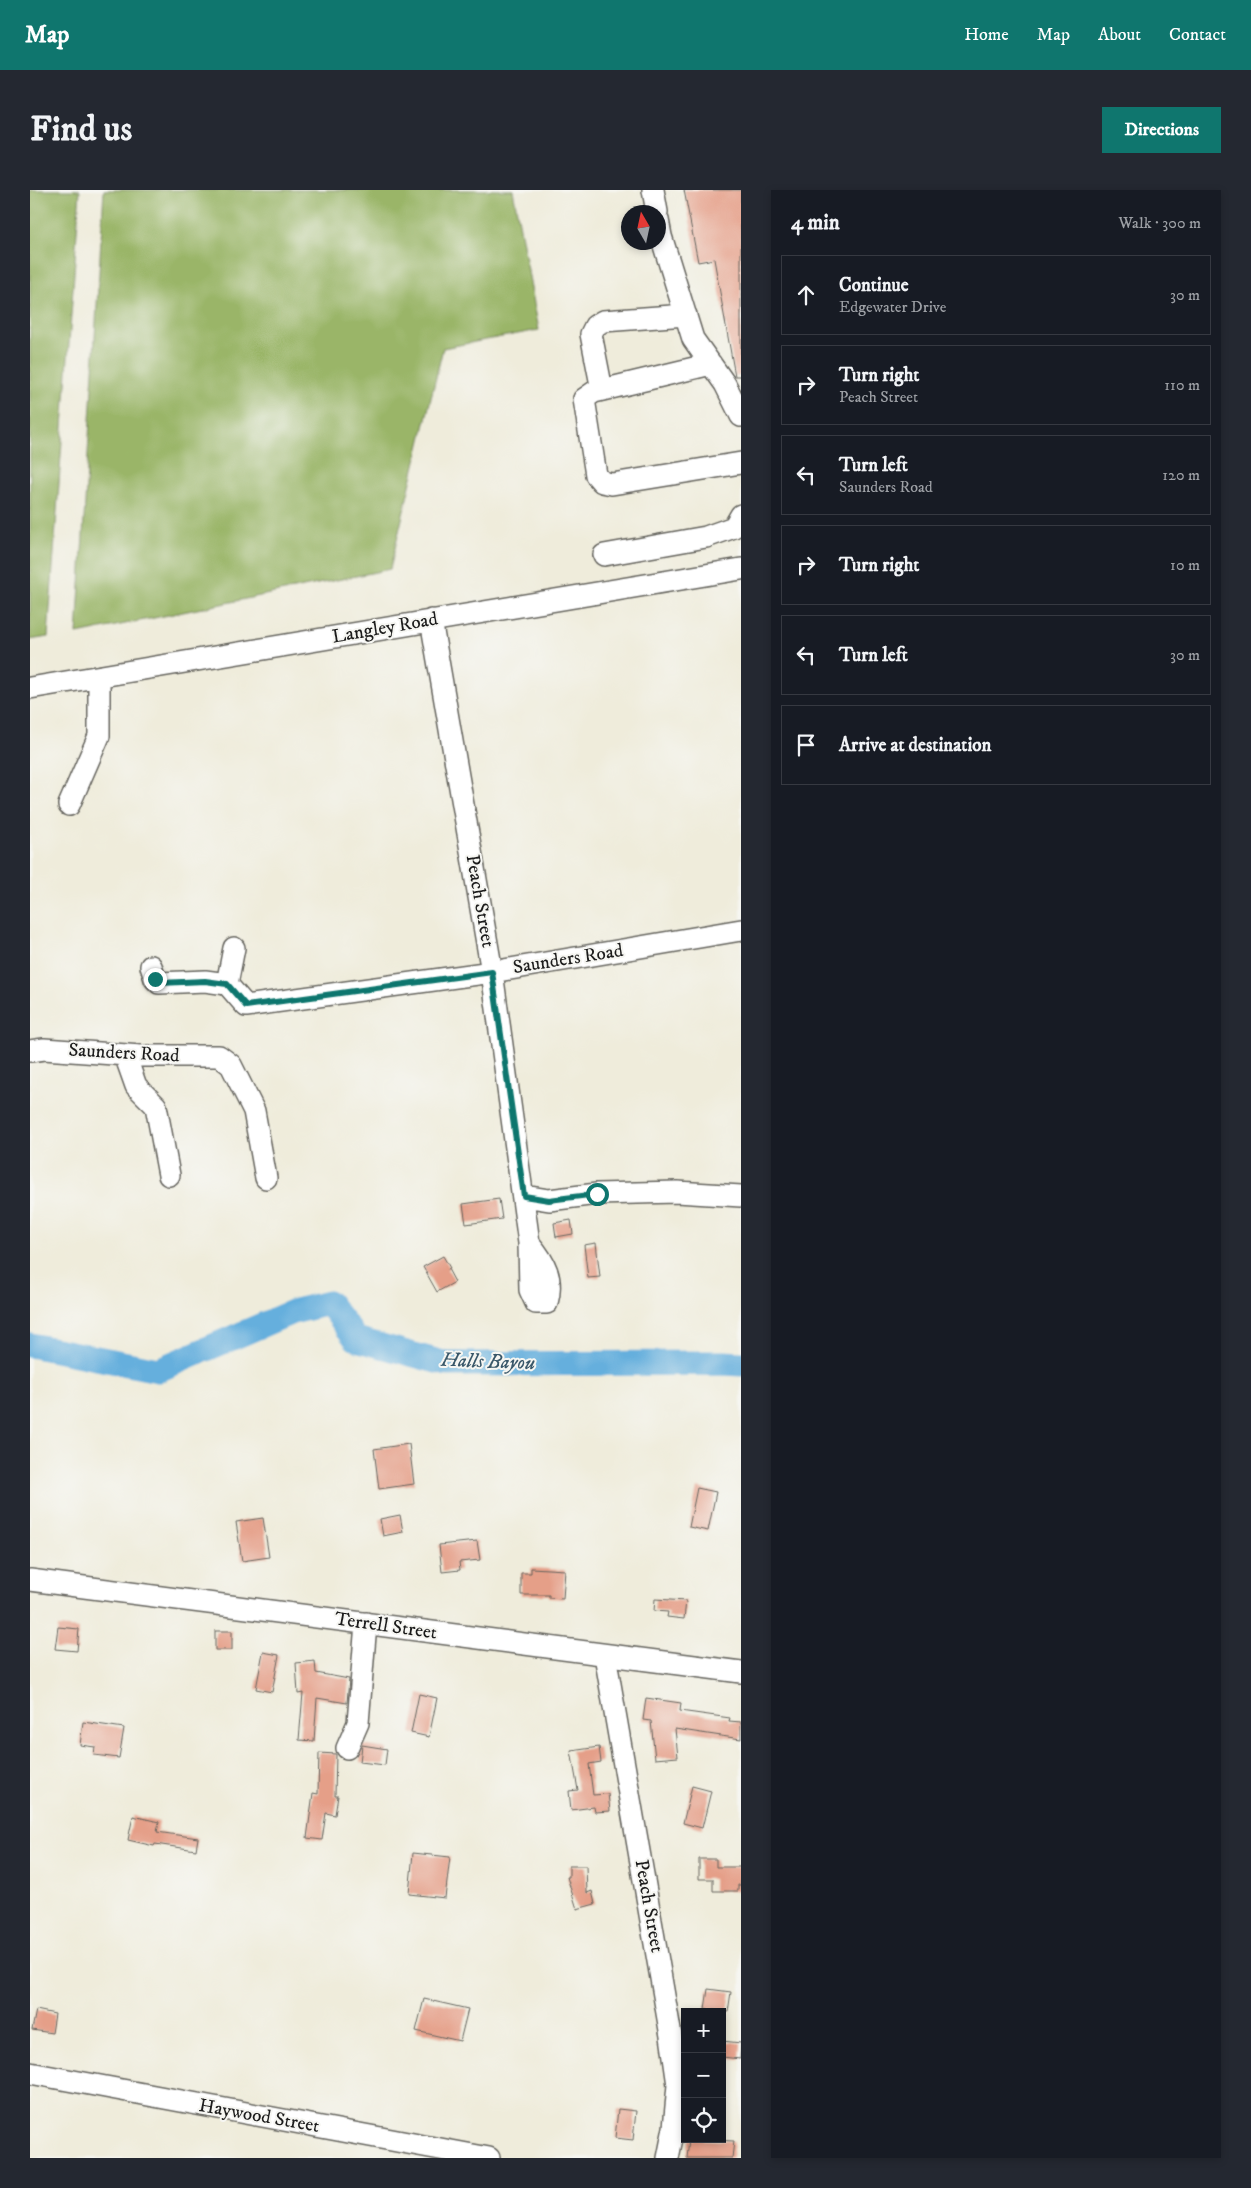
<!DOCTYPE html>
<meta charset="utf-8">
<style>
:root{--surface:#171b24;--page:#242831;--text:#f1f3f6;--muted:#9ea1a6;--line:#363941;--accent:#0f766e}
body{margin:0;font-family:"IM FELL DW Pica",serif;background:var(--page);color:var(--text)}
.controls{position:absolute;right:15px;bottom:15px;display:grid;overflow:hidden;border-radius:0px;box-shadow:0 2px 8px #0003}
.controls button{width:45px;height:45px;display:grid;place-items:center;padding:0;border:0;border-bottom:1px solid var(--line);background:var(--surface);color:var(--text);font:25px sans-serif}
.compass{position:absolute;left:591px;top:15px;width:45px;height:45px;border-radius:50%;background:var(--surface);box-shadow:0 2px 8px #0003;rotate:351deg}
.stop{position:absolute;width:15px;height:15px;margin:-11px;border:4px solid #0f766e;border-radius:50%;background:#fff}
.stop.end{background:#0f766e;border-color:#fff;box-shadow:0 1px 5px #0008}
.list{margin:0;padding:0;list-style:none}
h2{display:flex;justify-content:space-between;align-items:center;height:65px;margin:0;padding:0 20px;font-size:21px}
h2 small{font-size:16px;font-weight:400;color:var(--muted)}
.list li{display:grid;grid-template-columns:32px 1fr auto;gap:15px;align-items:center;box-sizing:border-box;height:80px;margin:0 10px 10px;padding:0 10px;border:1px solid var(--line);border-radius:0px}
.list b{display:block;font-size:19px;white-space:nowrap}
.list p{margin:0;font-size:16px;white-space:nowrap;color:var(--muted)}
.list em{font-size:16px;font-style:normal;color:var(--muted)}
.icon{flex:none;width:28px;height:28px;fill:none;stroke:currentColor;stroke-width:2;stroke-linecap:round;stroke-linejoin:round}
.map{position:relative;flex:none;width:711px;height:1968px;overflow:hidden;border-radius:0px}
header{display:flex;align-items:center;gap:30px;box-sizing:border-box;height:70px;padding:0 25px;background:var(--accent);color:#fff}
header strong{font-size:24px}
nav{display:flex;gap:28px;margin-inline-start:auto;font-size:18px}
.intro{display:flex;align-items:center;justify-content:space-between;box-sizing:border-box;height:120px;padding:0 30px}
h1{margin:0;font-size:35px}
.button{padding:12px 22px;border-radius:0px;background:var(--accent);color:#fff;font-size:18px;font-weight:700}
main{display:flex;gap:30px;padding:0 30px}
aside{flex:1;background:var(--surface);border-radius:0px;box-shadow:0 2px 8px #0003}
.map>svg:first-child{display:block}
</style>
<header>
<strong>Map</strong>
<nav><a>Home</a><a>Map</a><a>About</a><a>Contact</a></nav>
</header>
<div class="intro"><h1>Find us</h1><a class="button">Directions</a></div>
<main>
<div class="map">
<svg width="711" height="1968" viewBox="0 0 711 1968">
<rect width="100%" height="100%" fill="#f6f6f2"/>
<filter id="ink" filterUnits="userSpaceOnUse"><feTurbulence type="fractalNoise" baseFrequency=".02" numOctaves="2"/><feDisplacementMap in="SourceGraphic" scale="10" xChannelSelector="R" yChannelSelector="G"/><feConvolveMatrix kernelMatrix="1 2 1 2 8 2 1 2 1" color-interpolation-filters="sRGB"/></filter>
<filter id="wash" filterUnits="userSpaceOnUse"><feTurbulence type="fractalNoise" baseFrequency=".0096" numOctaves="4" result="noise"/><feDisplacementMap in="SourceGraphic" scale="20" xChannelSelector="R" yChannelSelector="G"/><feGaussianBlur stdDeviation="1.12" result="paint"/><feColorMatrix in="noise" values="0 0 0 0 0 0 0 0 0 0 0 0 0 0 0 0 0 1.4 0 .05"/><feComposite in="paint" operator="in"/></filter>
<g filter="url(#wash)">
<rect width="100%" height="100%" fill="#efecdb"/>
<path fill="#9ab567" stroke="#5b6842" d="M0 0H50L18 447 0 450Z
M74 0H483L509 140 413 158 360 379 47 444Z"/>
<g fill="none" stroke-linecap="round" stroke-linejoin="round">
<path stroke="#65afdd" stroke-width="25" d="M0 1155 128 1180 262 1122 299 1113 326 1149 417 1174 694 1173 711 1174"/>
</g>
<g id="blocks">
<path fill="#e59f88" d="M654 0H711V186H705L684 69 668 72Z
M469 1009 472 1029 436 1034 433 1014Z
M541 1030 543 1044 526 1047 524 1033Z
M566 1053 570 1087 558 1088 554 1055Z
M413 1066 420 1078 418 1079 425 1092 407 1102 393 1077Z
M379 1254 384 1294 349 1299 344 1259Z
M667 1298 686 1302 678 1341 659 1337Z
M370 1325 373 1342 353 1346 350 1329Z
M233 1328 239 1367 212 1371 206 1332Z
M447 1351 450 1370 429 1372 430 1380 412 1382 409 1355Z
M501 1378 535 1380 533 1409 519 1408V1405H491V1383H501Z
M625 1409 656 1411 654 1429 637 1427 638 1422 624 1421Z
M28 1437 49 1439 47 1461 25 1459Z
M185 1441H202V1460H185Z
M233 1462 249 1465 242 1502 226 1499Z
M285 1471 286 1483 319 1489 317 1513 287 1508 284 1551 269 1550 273 1503 268 1504 266 1473Z
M389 1504 407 1508 399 1547 381 1543Z
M616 1508 651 1513 650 1521 700 1528 699 1531 711 1532V1549L645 1539 648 1567 625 1569 621 1531 613 1530Z
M53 1532 94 1538 89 1568 64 1565 65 1557 50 1555Z
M332 1555 357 1559 355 1575 330 1572Z
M569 1557 571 1572 559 1574 563 1605 578 1604 580 1621 565 1622 564 1617 541 1620 539 1601 548 1600 541 1561Z
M289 1563 306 1564 305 1606H308L305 1625 296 1623 292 1650 277 1648 283 1603 288 1604Z
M662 1596 681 1601 672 1638 653 1633Z
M103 1626 129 1632 127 1642 168 1648 166 1660 125 1654 124 1656 98 1650Z
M383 1663 420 1667 415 1708 379 1704Z
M669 1669H686V1677H711V1695H708V1701H683V1689H669Z
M539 1676H556L557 1703 562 1701 565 1714 547 1719 537 1687H539Z
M678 1799 701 1802 698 1822 675 1819Z
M394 1809 438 1819 430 1851 386 1841Z
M6 1820 25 1824 22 1843 2 1840Z
M692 1851 711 1853 710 1869 692 1867Z
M588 1919 606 1921 603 1950 585 1948Z
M659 1949 704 1951 702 1968H657Z"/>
</g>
</g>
<g filter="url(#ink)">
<use href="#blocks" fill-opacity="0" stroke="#66655f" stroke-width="1"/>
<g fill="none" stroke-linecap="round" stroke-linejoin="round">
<g stroke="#66655f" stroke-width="24">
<path id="minor" d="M623 0 627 22
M628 30 631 46 663 149 695 194 711 226
M681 174 564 202 554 209 566 285 572 292 582 294 711 273
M572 200 561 144 565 136 573 131 656 125
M574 365 676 347 704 337 711 325
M401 430 462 782 499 1053 500 1100 506 1113H517C524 1088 515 1072 499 1053
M0 498 711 379
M39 615 69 546V487
M121 776 125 789 129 793 175 791 197 794 216 816 462 782 711 740
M197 794 204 758
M0 861 14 859 111 866H189L201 875 224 921 236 988
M95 865 106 896 126 916 139 985
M494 1006 519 1010 567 1004 647 1002 711 1006
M0 1390 711 1482
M575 1465 641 1846 648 1895 644 1938 638 1968
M317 1558 328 1533 336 1433
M0 1883 459 1968"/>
</g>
<use href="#minor" stroke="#fff" stroke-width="21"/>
</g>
</g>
<g fill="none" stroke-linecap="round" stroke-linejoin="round" filter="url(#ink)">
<path stroke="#0f766e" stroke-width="6" d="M125 789 130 793 175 791 197 794 216 816 462 782 494 1006 519 1010 567 1004"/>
</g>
<g text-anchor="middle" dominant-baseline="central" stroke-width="4" stroke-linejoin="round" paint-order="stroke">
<g font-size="19" fill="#1c1c1c" stroke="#f6f6f2">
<text transform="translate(355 438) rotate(-10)">Langley Road</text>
<text transform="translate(450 711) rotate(80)">Peach Street</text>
<text transform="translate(538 769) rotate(-9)">Saunders Road</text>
<text transform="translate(94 863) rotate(3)">Saunders Road</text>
<text transform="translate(356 1436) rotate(8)">Terrell Street</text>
<text transform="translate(619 1716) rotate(80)">Peach Street</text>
<text transform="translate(229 1926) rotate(10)">Haywood Street</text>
</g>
<g font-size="20" font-style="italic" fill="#395769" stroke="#f6f6f2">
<text transform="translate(458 1172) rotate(2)">Halls Bayou</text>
</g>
</g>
</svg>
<div class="controls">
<button>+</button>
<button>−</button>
<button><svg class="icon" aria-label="locate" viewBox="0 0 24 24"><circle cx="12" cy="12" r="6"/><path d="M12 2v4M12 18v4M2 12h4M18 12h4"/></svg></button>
</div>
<svg class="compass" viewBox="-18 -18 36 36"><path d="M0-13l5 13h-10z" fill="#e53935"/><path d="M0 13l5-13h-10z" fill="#9ea1a6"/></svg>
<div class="stop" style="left:567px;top:1004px"></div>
<div class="stop end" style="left:125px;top:789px"></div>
</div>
<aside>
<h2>4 min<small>Walk · 300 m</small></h2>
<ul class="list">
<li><svg class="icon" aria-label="ahead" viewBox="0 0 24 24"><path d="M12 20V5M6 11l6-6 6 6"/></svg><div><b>Continue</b><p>Edgewater Drive</p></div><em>30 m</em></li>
<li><svg class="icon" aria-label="right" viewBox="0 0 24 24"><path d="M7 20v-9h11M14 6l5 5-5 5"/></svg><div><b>Turn right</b><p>Peach Street</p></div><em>110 m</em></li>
<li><svg class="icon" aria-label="left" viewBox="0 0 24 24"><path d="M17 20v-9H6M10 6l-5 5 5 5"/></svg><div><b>Turn left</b><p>Saunders Road</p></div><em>120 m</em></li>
<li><svg class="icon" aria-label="right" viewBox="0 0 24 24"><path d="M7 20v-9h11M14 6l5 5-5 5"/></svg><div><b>Turn right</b></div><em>10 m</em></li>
<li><svg class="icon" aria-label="left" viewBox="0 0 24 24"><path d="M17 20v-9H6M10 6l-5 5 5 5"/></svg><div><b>Turn left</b></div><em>30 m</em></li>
<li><svg class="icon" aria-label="arrive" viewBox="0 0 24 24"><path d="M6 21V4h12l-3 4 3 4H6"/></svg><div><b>Arrive at destination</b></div></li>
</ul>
</aside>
</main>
